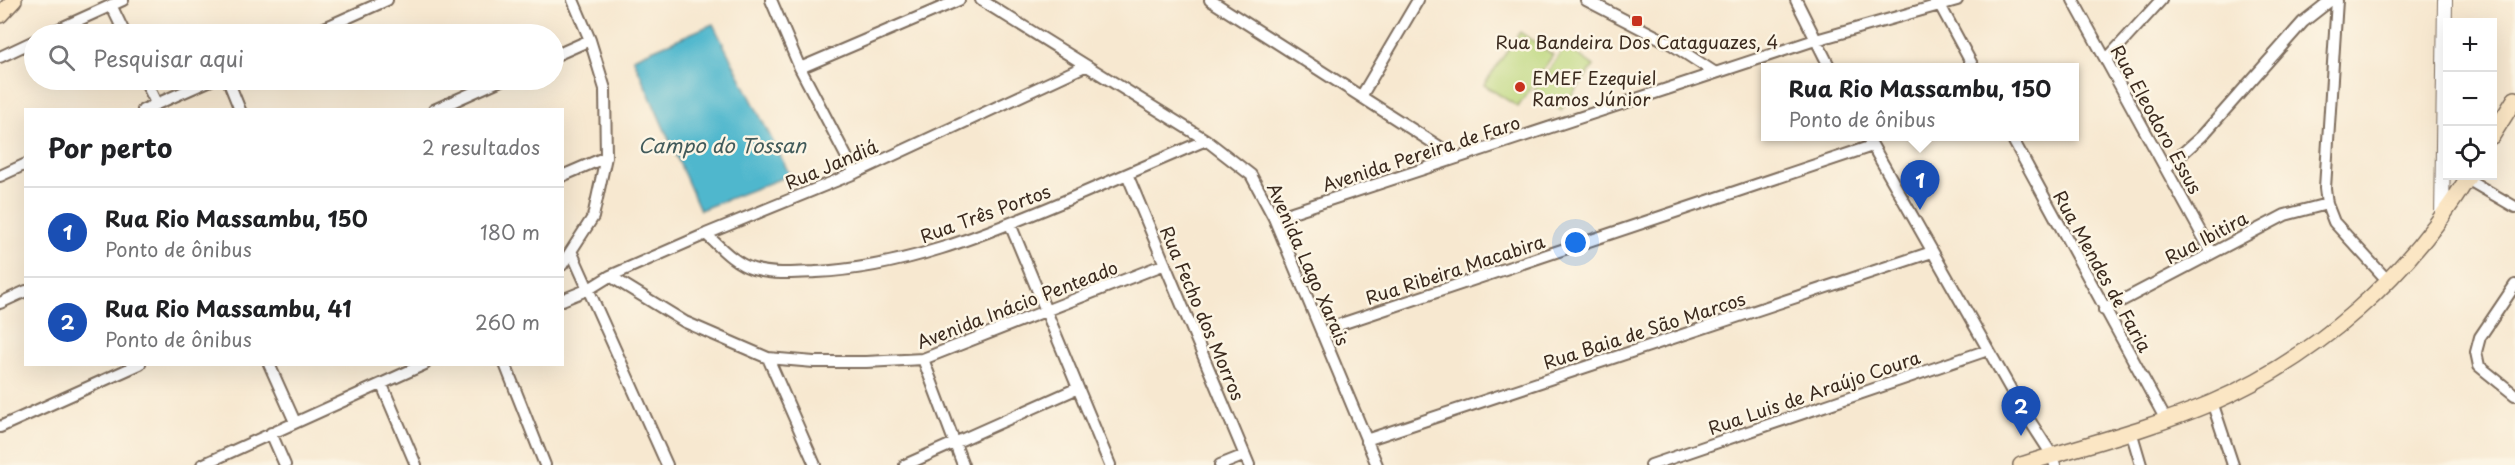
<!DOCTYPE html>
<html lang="pt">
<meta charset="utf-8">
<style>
:root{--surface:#fff;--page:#f6f6f6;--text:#202124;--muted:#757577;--line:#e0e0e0;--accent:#c8321e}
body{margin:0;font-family:"Playpen Sans",sans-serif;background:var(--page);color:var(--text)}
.controls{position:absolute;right:18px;top:18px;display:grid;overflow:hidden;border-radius:0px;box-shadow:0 6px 24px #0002}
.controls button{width:54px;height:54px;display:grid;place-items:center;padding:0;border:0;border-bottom:2px solid var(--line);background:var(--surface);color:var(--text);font:30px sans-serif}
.you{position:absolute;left:1576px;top:243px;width:21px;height:21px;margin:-15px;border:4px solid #fff;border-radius:50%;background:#1a73e8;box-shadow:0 0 0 9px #1a73e833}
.badge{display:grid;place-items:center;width:39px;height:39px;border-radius:50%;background:var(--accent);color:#fff;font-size:20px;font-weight:700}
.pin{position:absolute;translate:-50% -50px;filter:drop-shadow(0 2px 3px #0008)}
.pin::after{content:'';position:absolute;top:32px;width:21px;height:18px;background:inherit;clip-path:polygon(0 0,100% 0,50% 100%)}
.popup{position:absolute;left:1761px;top:63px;width:318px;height:78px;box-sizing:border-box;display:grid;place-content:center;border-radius:0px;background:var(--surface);filter:drop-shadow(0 2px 4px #0005);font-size:20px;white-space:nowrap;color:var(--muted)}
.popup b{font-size:22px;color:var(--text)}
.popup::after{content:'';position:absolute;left:50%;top:100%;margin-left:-12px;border:12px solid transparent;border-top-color:var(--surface)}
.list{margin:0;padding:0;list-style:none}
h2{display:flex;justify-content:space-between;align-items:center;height:78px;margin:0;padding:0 24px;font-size:26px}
h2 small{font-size:20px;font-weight:400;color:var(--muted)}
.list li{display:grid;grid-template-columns:39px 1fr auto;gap:18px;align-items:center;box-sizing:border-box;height:90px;padding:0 24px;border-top:2px solid var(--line)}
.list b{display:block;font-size:22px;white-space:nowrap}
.list p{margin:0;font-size:20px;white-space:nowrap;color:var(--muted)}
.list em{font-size:20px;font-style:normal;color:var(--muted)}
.icon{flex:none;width:33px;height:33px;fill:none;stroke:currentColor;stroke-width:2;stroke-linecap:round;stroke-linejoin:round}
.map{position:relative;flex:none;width:2515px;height:465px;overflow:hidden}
.search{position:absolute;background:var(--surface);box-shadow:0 6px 24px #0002;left:24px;top:24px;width:540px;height:66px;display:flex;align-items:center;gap:15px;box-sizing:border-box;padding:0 21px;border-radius:33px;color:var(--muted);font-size:22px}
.panel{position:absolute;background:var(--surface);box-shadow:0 6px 24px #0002;left:24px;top:108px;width:540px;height:258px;border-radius:0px}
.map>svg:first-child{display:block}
</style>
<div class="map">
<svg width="2515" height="465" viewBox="0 0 2515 465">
<rect width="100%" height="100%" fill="#fcf5e5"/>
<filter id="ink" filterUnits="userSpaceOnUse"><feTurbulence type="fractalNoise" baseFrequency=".0167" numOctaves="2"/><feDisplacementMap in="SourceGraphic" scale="12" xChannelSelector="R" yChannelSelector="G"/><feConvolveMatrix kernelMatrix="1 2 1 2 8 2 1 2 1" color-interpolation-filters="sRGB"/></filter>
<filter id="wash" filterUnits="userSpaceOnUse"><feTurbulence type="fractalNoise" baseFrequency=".008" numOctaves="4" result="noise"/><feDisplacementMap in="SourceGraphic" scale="24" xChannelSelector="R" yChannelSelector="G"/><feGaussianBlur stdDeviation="1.35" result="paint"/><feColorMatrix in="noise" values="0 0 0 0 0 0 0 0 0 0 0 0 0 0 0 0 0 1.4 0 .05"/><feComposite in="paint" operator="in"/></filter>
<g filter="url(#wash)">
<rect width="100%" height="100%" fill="#f7e8d0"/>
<path fill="#bcd77d" stroke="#7c804e" stroke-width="1.5" d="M1520 32 1553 55 1518 107 1484 85Z
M1566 46 1594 66 1561 110 1534 90Z"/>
<path fill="#4fb7cd" stroke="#457076" stroke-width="1.5" d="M713 24 790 175 700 210 633 58Z"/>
</g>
<g filter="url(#ink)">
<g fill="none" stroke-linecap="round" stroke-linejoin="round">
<g stroke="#7d6c5c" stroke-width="14">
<path id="minor" d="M771 0 800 68 855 173
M981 0 1206 140 1251 175 1274 218 1377 465
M1210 0 1457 158
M1586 0 1671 44 1714 72
M1796 0 1830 68
M2073 0 2212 253
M2337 0 2325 188 2327 204 2334 222 2388 281
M111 5 125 34
M1940 5 1974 68
M48 34 123 0
M311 34 387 0
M554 56 590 40
M0 57 34 41
M2106 60 2161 0
M800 68 959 0
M145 80 156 103
M228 80 240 110
M1362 95 1418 0
M143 110 211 80
M434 110 501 80
M1867 136 2019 404 2052 455 2055 465
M2011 136 2166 420
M2166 168 2202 136 2303 22 2331 0
M1127 174 1249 465
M0 176 26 164
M562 176 606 157
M2467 179 2515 207
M1274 218 1670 88 1809 42 1957 0
M1010 224 1110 465
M706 234C720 247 734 263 753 269 773 275 796 273 816 272 902 268 981 236 1060 203 1109 182 1157 161 1206 140
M572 253 667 465
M562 265 593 217 606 157 605 89 590 40 573 0
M610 276 685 322 768 358 814 362H866L923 359 1165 264
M2515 285 2480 337 2476 352 2479 366 2515 395
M562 300 589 289 610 276 706 234 855 173 1085 66
M0 303 26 291
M2104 310 2285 215 2327 204
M1322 334 1341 324 1872 146
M768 358 815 465
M923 359 963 465
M269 364 295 422
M505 364 545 465
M382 385 416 465
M2212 402 2233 465
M0 427 140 364
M2131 431 2141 465
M271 433 285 465
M1366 440 1932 252
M202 465 425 364
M905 465 1078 388
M1220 465 1245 455
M1651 465 1988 350"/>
</g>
<g stroke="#7d6c5c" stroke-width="16">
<path id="tertiary" d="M2442 218 2445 0"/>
</g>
<g stroke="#7d6c5c" stroke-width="18">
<path id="secondary" d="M0 15 14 0
M2492 136 2515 99
M2021 465C2084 445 2149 429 2211 403 2319 356 2408 276 2469 176"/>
</g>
<use href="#minor" stroke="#fff" stroke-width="10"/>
<use href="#tertiary" stroke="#fff" stroke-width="14"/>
<use href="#secondary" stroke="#fbe6c4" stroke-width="15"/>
</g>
</g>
<g fill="#c8321e" stroke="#fcf5e5" stroke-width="2">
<rect x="1631" y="15" width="12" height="12" rx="3"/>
<circle cx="1520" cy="87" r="6"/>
</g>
<g text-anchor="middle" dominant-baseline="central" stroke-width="5" stroke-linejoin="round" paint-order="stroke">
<g font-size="18" fill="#3b2a1e" stroke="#fcf5e5">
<text x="1637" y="41">Rua Bandeira Dos Cataguazes, 4</text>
<text x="1532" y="77" text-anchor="start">EMEF Ezequiel<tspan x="1532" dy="21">Ramos Júnior</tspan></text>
</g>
<g font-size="18" fill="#3b2a1e" stroke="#fcf5e5">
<text transform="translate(2157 119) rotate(61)">Rua Eleodoro Essus</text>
<text transform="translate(1421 153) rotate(-18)">Avenida Pereira de Faro</text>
<text transform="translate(831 164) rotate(-23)">Rua Jandiá</text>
<text transform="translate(985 213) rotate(-20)">Rua Três Portos</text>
<text transform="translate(2206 237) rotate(-28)">Rua Ibitira</text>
<text transform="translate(1309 264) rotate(66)">Avenida Lago Xarais</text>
<text transform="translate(1455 269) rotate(-18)">Rua Ribeira Macabira</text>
<text transform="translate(2103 271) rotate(61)">Rua Mendes de Faria</text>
<text transform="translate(1017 304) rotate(-21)">Avenida Inácio Penteado</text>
<text transform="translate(1203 313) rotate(67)">Rua Fecho dos Morros</text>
<text transform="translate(1644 330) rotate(-18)">Rua Baia de São Marcos</text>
<text transform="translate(1814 392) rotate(-19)">Rua Luis de Araújo Coura</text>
</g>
<g font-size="20" font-style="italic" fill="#425b5b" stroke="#fcf5e5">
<text x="722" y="145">Campo do Tossan</text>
</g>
</g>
</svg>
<div class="controls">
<button>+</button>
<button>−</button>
<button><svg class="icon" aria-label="locate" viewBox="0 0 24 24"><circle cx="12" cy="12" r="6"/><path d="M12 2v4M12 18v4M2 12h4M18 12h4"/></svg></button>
</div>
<div class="you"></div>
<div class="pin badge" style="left:1920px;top:210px;background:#1a4fb4">1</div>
<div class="popup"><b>Rua Rio Massambu, 150</b>Ponto de ônibus</div>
<div class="pin badge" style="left:2021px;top:436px;background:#1a4fb4">2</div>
<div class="search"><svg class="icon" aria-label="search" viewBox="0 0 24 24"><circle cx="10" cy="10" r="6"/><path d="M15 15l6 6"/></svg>Pesquisar aqui</div>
<section class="panel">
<h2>Por perto<small>2 resultados</small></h2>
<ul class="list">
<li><span class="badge" style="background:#1a4fb4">1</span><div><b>Rua Rio Massambu, 150</b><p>Ponto de ônibus</p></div><em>180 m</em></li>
<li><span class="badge" style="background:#1a4fb4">2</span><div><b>Rua Rio Massambu, 41</b><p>Ponto de ônibus</p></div><em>260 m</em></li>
</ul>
</section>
</div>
